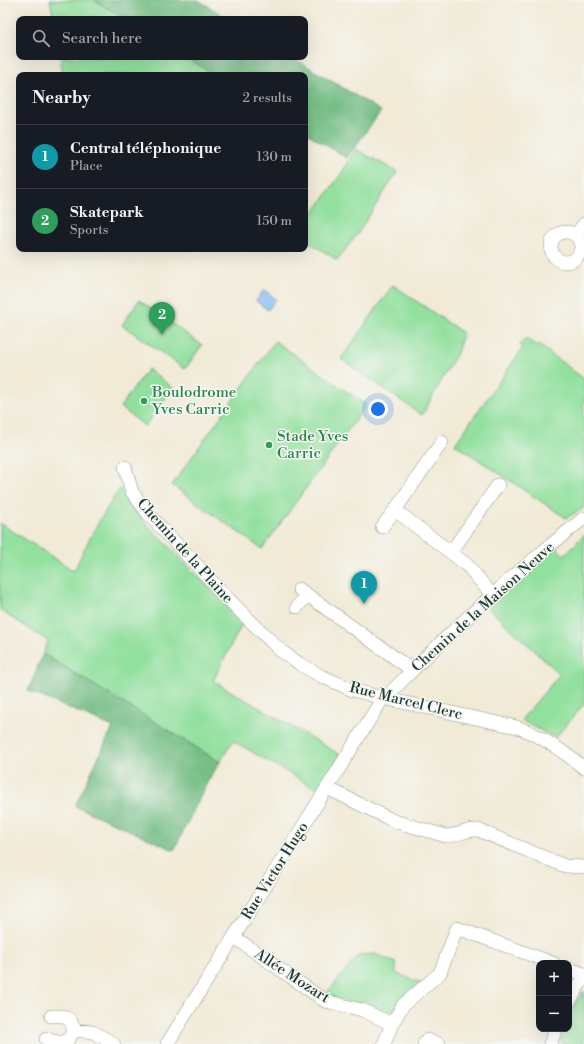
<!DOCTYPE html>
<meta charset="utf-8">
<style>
:root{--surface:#171b24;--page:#242831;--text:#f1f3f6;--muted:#9ea1a6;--line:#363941;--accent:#2563eb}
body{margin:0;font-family:"Libre Bodoni",serif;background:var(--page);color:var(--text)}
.controls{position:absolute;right:12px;bottom:12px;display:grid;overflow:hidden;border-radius:8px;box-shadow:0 4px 16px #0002}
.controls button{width:36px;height:36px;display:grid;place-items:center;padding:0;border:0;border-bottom:1px solid var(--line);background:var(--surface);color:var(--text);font:20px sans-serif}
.you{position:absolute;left:378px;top:409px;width:14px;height:14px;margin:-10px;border:3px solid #fff;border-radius:50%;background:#1a73e8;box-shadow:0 0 0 6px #1a73e833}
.badge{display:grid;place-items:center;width:26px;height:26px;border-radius:50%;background:var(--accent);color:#fff;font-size:13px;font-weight:700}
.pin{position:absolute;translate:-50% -33px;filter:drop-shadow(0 1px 2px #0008)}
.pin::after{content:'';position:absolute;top:21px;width:14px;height:12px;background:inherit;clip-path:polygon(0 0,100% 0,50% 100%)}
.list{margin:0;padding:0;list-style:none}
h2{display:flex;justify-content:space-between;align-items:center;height:52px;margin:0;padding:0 16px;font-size:17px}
h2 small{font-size:13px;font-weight:400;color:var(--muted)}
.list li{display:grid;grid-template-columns:26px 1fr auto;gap:12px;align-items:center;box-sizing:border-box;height:64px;padding:0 16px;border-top:1px solid var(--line)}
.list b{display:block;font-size:15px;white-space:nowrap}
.list p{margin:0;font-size:13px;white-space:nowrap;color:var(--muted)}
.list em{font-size:13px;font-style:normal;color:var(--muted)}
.icon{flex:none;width:22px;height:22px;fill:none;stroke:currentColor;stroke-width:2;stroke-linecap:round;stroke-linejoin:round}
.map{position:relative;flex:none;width:584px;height:1044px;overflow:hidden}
.search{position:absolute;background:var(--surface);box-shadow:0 4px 16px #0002;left:16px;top:16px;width:292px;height:44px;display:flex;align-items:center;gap:10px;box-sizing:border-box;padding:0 14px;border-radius:8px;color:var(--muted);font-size:15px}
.panel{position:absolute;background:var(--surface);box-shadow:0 4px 16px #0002;left:16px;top:72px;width:292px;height:180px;border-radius:8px}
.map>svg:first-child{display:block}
</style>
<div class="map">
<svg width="584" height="1044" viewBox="0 0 584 1044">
<rect width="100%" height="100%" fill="#f6f6f2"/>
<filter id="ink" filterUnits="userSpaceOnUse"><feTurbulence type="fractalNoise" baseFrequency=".025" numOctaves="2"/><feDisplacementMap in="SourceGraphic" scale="8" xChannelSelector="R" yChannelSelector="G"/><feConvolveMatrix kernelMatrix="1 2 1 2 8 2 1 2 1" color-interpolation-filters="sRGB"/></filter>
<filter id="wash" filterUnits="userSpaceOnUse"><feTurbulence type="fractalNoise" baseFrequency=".012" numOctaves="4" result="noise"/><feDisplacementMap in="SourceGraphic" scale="16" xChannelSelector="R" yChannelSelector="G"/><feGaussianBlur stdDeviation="0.9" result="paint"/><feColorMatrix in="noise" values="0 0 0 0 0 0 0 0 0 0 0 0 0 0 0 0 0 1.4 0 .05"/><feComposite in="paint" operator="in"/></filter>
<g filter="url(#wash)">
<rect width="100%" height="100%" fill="#f1ead7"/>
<path fill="#92e09e" stroke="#588e69" d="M50 0H94L125 19H54Z
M60 57H186L215 75H63Z
M356 149 397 172 358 233 337 260 305 239V225L341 174Z
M393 285 463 333 457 353 422 415 341 359Z
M139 300 202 345 185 369 122 325Z
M526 338 537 346 539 345 584 379V508L566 518 455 444 523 348 520 345Z
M275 341 366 405 262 549 172 485Z
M148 369 173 388 145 426 120 407Z
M120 488 135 512 243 622 213 681 341 755 320 791 233 741 220 762 43 654 48 641 0 610V523L74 571C87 541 102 516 120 488Z
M584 535V704L555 738 521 720 560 674 487 607 555 546 564 555Z
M375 954 396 963V973L421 983 393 1010 383 1014 333 997 327 993 359 955Z
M584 991V1044H563L560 1036 563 1029H569C569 1012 574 1004 584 991Z"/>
<path fill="#75be85" stroke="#4a7e5c" d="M94 0H198L229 19H125Z
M186 57H292L381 111 347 158 305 132V75H215Z
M43 654 220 762 208 781 174 850 75 806 113 727 28 691Z"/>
<path fill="#87bbf5" stroke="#537c94" d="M264 290 276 299 268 310 256 301Z"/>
</g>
<g filter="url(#ink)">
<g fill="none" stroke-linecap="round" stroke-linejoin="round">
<g stroke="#889486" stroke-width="14">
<path id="minor" d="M551 247a15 15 0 1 1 30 0a15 15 0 1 1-30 0Z
M576 234 584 224
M442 442 395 510 467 565 492 595
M125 467 132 492 151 517 240 611 281 651 300 664 321 676 353 690 383 698 517 727C542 736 563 751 584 768
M382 527 395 510
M451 552 498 485
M299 589 412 670
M297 607 307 595
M327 788 394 821 446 836C457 836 467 829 478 830L565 866 584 867
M234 937 325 1001 362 1010 392 1024 403 1005 440 973 457 928 553 963
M569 969 584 974
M569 1002 584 977
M73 1030 93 1032 114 1044
M46 1039C52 1040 59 1044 65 1041 74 1038 76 1023 67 1018 63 1015 56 1016 51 1016
M167 1044 383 698 389 694C450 631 515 573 584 518
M384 1044 392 1024
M424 1044 427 1040 439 1044
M550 1044 556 1029"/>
</g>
<use href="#minor" stroke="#fff" stroke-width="13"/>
</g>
</g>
<g fill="#2e9e5b" stroke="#f6f6f2" stroke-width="1.5">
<circle cx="144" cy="401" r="4"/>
<circle cx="269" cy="445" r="4"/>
</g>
<g text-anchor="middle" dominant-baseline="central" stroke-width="3" stroke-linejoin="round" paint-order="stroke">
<g font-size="15" fill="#27864d" stroke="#f6f6f2" text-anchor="start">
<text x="152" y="392">Boulodrome<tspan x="152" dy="17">Yves Carric</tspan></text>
<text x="277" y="436">Stade Yves<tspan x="277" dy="17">Carric</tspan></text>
</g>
<g font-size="15" fill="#1f3d34" stroke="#f6f6f2">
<text transform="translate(185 551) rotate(48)">Chemin de la Plaine</text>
<text transform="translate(483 607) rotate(-42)">Chemin de la Maison Neuve</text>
<text transform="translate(406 701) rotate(14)">Rue Marcel Clerc</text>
<text transform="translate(275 871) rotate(-58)">Rue Victor Hugo</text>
<text transform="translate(292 976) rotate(33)">Allée Mozart</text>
</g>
</g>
</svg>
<div class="controls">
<button>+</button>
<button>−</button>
</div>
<div class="you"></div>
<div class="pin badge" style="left:364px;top:604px;background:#0f9aa8">1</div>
<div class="pin badge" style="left:162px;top:335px;background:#2e9e5b">2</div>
<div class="search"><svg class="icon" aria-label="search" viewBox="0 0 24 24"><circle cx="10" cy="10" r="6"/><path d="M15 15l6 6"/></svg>Search here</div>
<section class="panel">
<h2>Nearby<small>2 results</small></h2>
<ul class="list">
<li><span class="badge" style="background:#0f9aa8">1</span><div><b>Central téléphonique</b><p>Place</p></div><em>130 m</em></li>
<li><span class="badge" style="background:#2e9e5b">2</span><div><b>Skatepark</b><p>Sports</p></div><em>150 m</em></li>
</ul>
</section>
</div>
